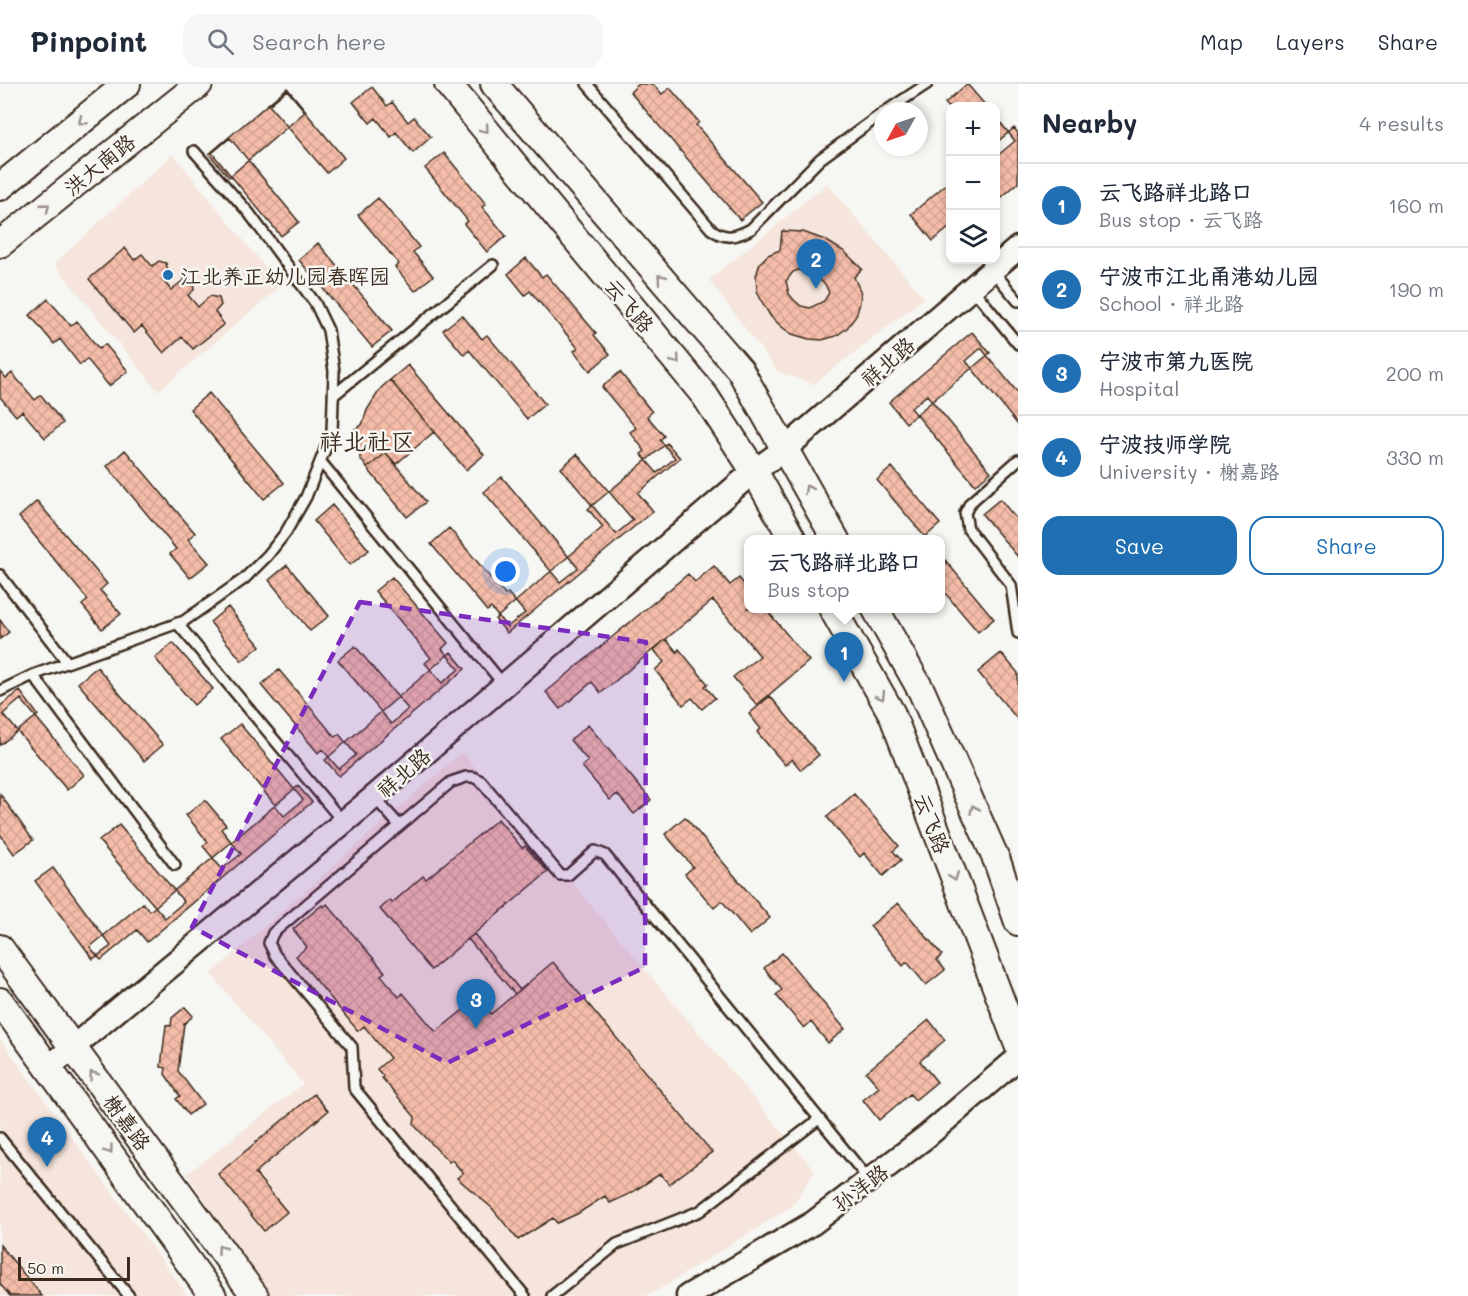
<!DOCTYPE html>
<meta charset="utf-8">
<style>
:root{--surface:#fff;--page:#f6f6f7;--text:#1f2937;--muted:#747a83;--line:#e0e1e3;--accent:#1f6fb2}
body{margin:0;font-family:Mali,"LXGW WenKai TC",sans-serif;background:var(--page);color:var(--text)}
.controls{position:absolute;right:18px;top:18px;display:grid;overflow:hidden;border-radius:12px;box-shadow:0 3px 9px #0003}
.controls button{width:54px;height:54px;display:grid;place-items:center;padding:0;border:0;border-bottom:2px solid var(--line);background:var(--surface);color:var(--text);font:30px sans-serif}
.compass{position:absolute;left:874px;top:18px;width:54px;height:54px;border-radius:50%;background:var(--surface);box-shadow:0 3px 9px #0003;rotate:230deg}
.scale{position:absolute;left:18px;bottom:15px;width:112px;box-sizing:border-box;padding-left:6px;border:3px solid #3b2a1e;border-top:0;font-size:16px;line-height:21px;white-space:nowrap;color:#3b2a1e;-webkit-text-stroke:4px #f6f6f2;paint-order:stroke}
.you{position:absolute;left:506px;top:488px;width:21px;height:21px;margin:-15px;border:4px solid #fff;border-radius:50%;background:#1a73e8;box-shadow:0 0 0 9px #1a73e833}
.badge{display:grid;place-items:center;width:39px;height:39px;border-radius:50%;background:var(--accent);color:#fff;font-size:20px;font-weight:700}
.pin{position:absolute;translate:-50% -50px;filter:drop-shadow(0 2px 3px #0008)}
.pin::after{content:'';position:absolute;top:32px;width:21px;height:18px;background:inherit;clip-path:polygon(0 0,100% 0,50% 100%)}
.popup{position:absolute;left:744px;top:451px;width:201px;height:78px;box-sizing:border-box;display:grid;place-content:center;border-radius:12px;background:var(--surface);filter:drop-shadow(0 2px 4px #0005);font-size:20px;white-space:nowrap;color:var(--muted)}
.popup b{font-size:22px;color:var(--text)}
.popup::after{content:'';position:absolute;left:50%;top:100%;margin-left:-12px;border:12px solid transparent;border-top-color:var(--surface)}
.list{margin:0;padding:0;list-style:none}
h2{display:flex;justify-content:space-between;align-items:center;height:78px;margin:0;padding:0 24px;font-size:26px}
h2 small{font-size:20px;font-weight:400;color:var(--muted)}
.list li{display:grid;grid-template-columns:39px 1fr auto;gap:18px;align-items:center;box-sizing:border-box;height:84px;padding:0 24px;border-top:2px solid var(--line)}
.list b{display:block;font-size:22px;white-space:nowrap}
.list p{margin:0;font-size:20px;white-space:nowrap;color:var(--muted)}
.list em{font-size:20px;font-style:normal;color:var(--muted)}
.actions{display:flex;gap:12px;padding:18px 24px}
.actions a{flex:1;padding:14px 0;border:2px solid var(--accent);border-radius:18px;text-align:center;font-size:21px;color:var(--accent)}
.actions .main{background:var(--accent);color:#fff}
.icon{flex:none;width:33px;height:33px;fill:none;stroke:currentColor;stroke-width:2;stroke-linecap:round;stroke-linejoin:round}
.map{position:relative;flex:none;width:1018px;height:1212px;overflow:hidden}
header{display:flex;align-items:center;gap:36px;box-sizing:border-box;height:84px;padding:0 30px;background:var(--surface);border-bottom:2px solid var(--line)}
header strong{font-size:28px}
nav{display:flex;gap:33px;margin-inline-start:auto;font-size:21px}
.search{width:420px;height:54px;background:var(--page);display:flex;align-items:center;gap:15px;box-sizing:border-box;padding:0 21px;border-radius:18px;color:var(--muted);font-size:22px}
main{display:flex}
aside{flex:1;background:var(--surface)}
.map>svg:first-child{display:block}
</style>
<header>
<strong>Pinpoint</strong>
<div class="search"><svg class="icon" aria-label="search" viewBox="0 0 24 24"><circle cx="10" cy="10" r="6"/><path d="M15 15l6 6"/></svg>Search here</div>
<nav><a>Map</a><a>Layers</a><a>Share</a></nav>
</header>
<main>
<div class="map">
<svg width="1018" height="1212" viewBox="0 0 1018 1212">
<defs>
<pattern id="building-cross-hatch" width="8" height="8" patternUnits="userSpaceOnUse" patternTransform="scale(1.5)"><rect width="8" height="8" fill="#f5bda9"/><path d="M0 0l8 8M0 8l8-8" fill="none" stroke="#d3a391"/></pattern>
</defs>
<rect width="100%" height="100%" fill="#f6f6f2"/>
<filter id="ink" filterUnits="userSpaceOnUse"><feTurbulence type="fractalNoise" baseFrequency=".0167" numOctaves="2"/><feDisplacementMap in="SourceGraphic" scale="12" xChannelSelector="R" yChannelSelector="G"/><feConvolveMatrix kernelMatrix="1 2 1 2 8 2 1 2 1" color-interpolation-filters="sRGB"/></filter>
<g filter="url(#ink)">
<path fill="#f6e5dc" d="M173 70 281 202 158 307 54 180Z
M827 100 924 214 814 300 778 288 709 196Z
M462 668 815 1087 792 1122 655 1208 645 1212H271L253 1189 187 1090 303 1000 211 890Z
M0 955 188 1212H0Z"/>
<path fill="url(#building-cross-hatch)" stroke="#3b2a1e" stroke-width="1.5" fill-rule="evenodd" d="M639 0H653L662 10 670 4 699 38 696 41 762 118 740 136 630 8Z
M967 0 986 22H950V25L945 19Z
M372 3 387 22 392 18 408 38 414 33 431 53 413 69 396 48 391 53 376 34 370 39 353 18Z
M287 4 306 27 229 93 209 70Z
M287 6 344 74 327 89 269 21Z
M996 33 1015 57 996 73Z
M1014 44 1018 49V99L996 118V59Z
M230 54 299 138 281 152 212 69Z
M444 69 486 120 482 123 506 152 487 168 464 140 468 137 425 84Z
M950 97V143L933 157 911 130Z
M378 114 419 163 413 168 433 192 415 207 395 183 399 180 358 131Z
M782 147 803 148 825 156 845 168 862 185 854 193 861 209 860 219 856 232 847 244 836 252 822 256 809 255 792 250 783 244 771 233 763 220 757 207 756 192 760 179 768 171 780 166ZM798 186 809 189 825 200 829 209 824 217 810 224 801 222 794 216 789 210 786 197 793 188Z
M318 159 392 247 372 263 299 176Z
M125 164 134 176 142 170 152 182 159 177 166 179 168 187 162 195 171 206 185 195 193 197 194 206 188 211 198 223 210 212 219 214 221 221 215 228 224 240 193 265 182 253 164 269 142 242 134 249 89 195Z
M526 174 542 193 546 190 596 249 594 251 610 270 590 287 574 267 578 264 530 207 525 211 508 190Z
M48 215 71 242 77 237 99 265 105 260 128 287 109 302 87 275 80 281 60 255 54 260 30 231Z
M462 231 482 255 487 251 545 320 527 335 469 266 464 271 443 246Z
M972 248 990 269 906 339 889 318Z
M981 264 1018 309V341L966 277Z
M408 281 484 371 466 386 390 296Z
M0 287 6 294 12 289 35 316 41 311 63 339 45 354 22 327 16 332 0 313Z
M620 288 652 328 647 332 664 352 660 356 675 374 657 389 641 370 645 367 630 348 636 344 602 303Z
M390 296 434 348 396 380 386 369 367 384 360 374 359 364 352 357 351 352 352 347 362 341 367 326 381 304Z
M209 309 284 399 264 415 190 325Z
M927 311 991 388 975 401 911 324Z
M667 359 680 374 638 409 653 427 507 549 495 535 603 443 588 425Z
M125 366 195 449 188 455 209 479 190 494 170 470 176 465 107 382Z
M386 369 426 418 407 433 367 384Z
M577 370 633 436 616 450 561 384Z
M892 383 940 440 925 453 877 396Z
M502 393 578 484 560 498 484 408Z
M1000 415 1018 437V473L982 430Z
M37 417 107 500 100 506 121 530 102 545 82 521 88 516 19 433Z
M332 421 369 466 350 481 314 437Z
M449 444 505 511 508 509 525 529 507 543 491 524 487 527 431 460Z
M945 476 994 535 978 548 940 503V480Z
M287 481 329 532 310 547 269 496Z
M714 482 730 501 739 494 748 505V524H765L809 577 757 621 733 593 760 572 713 516 601 609 592 598 560 625 546 608 688 490 695 498Z
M392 493 448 559 442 565 459 585 442 599 425 579 431 574 375 507Z
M228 523 260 562 242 577 210 538Z
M0 536 9 548 0 555Z
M666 555 677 568 679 565 708 600 705 602 715 614 702 625 692 614 683 621 655 586 664 578 654 566Z
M173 559 213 605 194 621 155 574Z
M355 562 408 625 391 640 338 576Z
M451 568 465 585 339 692 325 676Z
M1001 569 1018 589V636L978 588Z
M97 583 163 661 144 677 78 599Z
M279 586 335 653 339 650 356 671 339 685 322 665 318 669 261 601Z
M20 607 38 631 0 661V622Z
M770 612 819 671 801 686 792 675 785 681 757 648 761 645 749 630Z
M21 615 84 691 67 706 3 630Z
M240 640 303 716 284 732 221 655Z
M588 641 651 716 634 730 617 710 610 716 582 682 588 677 570 656Z
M298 702 312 718 147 858 137 846 101 876 90 863 143 819 150 827Z
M0 710 33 756 14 770 0 750Z
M854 710 899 762 893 767 901 776 883 792 864 769 860 773 827 733Z
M205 716 226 741 221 745 241 770 222 785 203 762 208 758 186 731Z
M685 733 770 834 750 851 722 817 714 824 685 790 693 783 665 750Z
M498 735 522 764 525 762 548 788 431 886 380 825 390 816 392 819 423 792 426 795Z
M119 741 184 818 165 834 99 757Z
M53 784 111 862 93 875 35 797Z
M898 819 942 871 937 876 945 886 926 901 907 878 903 882 870 842Z
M327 820 385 888 381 891 399 913 403 909 436 948 478 914 491 930 553 878 712 1068 669 1100 660 1090 631 1109 610 1119 605 1112 577 1130 557 1139 553 1134 518 1156 492 1124 457 1094 463 1089 452 1076 449 1078 414 1041 415 1033 382 994 383 992 377 985 390 974 364 942 358 947 296 872 307 863 293 845 322 821 324 823Z
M474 850 520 906 515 910 468 855Z
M782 869 845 945 828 959 811 938 804 944 776 911 782 906 764 884Z
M185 923 193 932 184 940 178 987 203 1020 188 1031 176 1015 180 1012 165 990 166 984 161 983 166 941 171 942 172 934Z
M929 936 945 956 920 977 937 998 915 1016 910 1010 879 1036 863 1016 879 1003 866 988Z
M314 1010 328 1027 255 1089 287 1128 264 1147 218 1090Z
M0 1161 42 1212H10L0 1200Z"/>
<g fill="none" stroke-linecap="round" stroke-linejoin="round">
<g stroke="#3b2a1e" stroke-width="14">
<path id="service" d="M587 0 711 145C725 156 736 153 751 145L820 75 883 29
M886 27 927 0
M993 187 1018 217
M972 204 1018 260
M334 311 493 181
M1018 376 970 419 965 429 968 445 1011 501 1018 549
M321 378 504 601
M0 491 67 578
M177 539 343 738
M33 591 175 781
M0 607 33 591 184 537 244 495 268 471 286 448 306 413 332 348 334 287 328 246 315 219 249 129 194 67
M375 714 399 741
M0 1054 129 1212
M525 1212 354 1004 352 963 275 871 269 859 273 849 451 698 466 693H473L481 697 560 791H568L595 767 605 771 869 1096
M552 1212 617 1160 700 1127 819 1035"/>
</g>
<g stroke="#3b2a1e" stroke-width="27">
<path id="tertiary" d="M49 983 374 713 754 387 785 365 1018 164
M688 1212 813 1139 927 1052 1018 974"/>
</g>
<g stroke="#3b2a1e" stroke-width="30">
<path id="secondary" d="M448 0 705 312 754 387 793 456
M494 0 740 286 836 456
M0 103 127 0
M0 160 199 0
M832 524 892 630 1018 961
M875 524 922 608 997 777 1018 838
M0 864 255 1212
M0 917 213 1212"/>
</g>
<use href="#service" stroke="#f6f6f2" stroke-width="9"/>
<use href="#tertiary" stroke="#f6f6f2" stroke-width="22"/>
<use href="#secondary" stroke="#f6f6f2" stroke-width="26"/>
</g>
<defs><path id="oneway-chevron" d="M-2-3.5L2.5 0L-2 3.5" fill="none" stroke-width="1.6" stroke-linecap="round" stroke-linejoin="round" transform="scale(1.5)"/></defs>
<g stroke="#989088">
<use href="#oneway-chevron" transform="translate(82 37) rotate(141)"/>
<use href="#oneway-chevron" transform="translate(485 45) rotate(50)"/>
<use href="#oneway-chevron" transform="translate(46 123) rotate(-39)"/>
<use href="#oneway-chevron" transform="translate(661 194) rotate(-131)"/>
<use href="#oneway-chevron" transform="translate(676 276) rotate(50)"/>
<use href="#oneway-chevron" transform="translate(808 405) rotate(-119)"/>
<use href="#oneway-chevron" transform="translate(881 612) rotate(60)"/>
<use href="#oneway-chevron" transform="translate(974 725) rotate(-114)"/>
<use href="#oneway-chevron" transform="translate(954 793) rotate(69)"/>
<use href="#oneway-chevron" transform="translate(93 991) rotate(-126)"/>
<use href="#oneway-chevron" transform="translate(109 1066) rotate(54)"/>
<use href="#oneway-chevron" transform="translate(221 1165) rotate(-126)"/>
</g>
</g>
<path fill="#7b2cbf" fill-opacity="0.2" stroke="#7b2cbf" stroke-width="4.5" stroke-dasharray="12 8" stroke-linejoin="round" d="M360 518 646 558 645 883 447 979 192 843Z"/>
<circle fill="#1f6fb2" stroke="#f6f6f2" stroke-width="2" cx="168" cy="191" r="6"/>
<g text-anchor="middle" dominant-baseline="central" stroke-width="5" stroke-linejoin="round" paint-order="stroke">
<g font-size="21" fill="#3b2a1e" stroke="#f6f6f2">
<text transform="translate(99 80) rotate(-39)">洪大南路</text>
<text transform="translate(630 221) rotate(50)">云飞路</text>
<text transform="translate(887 277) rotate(-41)">祥北路</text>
<text transform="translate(403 688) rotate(-41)">祥北路</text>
<text transform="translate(933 739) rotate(69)">云飞路</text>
<text transform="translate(128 1038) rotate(54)">榭嘉路</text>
<text transform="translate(860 1103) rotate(-37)">孙洋路</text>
</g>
<g font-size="21" fill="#3b2a1e" stroke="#f6f6f2" text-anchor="start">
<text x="180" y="191">江北养正幼儿园春晖园</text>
</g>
<g font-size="24" fill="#3b2a1e" stroke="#f6f6f2">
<text x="367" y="356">祥北社区</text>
</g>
</g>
</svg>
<div class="controls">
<button>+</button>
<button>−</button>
<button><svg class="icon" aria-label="layers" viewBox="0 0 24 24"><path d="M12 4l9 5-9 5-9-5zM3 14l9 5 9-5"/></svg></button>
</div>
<svg class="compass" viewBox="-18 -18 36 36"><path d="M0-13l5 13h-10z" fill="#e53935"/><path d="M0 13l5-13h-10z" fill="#747a83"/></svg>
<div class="scale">50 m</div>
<div class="you"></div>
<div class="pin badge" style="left:844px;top:598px">1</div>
<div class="popup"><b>云飞路祥北路口</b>Bus stop</div>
<div class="pin badge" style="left:816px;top:205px">2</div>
<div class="pin badge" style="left:476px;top:945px">3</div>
<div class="pin badge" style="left:47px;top:1083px">4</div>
</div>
<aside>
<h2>Nearby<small>4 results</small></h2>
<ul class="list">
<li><span class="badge">1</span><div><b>云飞路祥北路口</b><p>Bus stop · 云飞路</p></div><em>160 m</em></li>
<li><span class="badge">2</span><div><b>宁波市江北甬港幼儿园</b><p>School · 祥北路</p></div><em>190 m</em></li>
<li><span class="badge">3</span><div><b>宁波市第九医院</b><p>Hospital</p></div><em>200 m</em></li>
<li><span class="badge">4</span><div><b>宁波技师学院</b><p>University · 榭嘉路</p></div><em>330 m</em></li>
</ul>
<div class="actions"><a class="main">Save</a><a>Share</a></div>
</aside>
</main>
